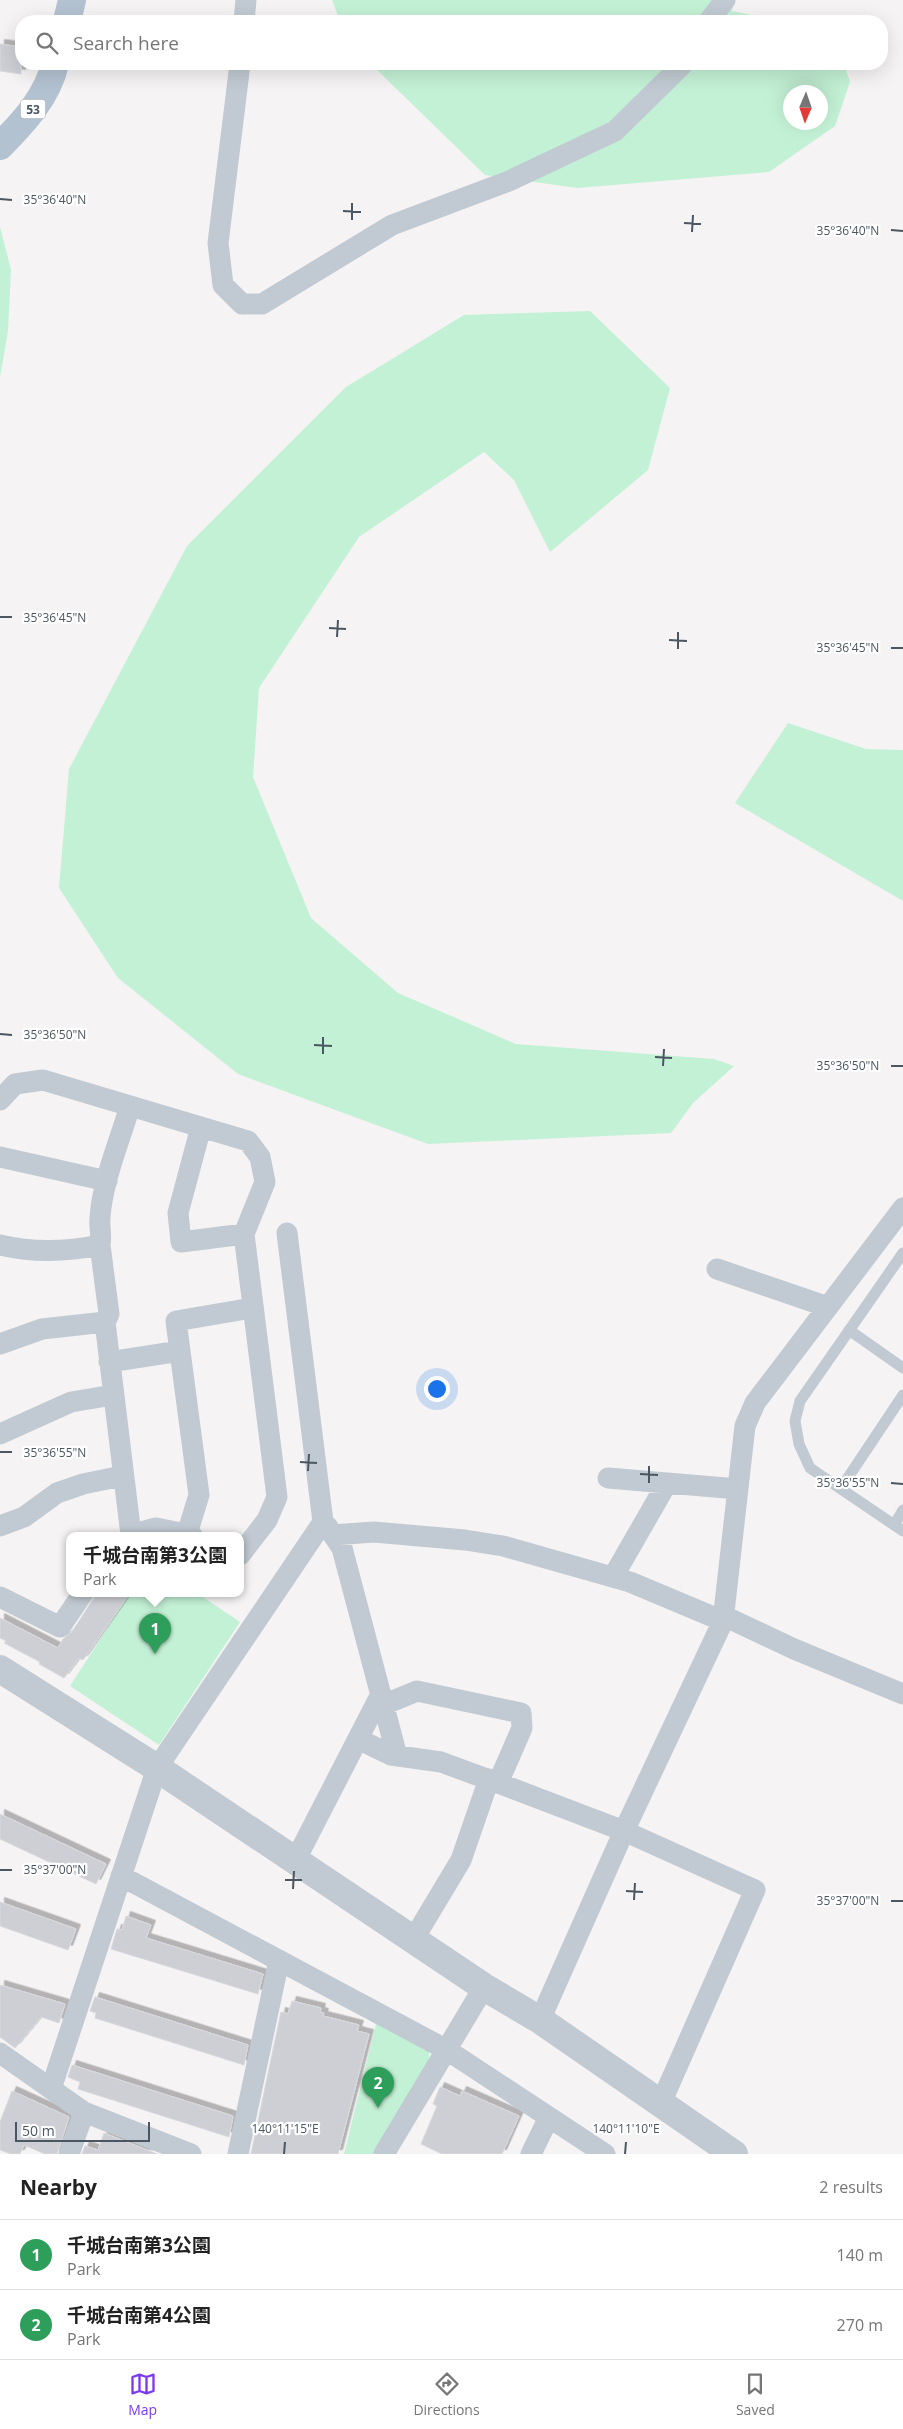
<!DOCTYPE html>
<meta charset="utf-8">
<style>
:root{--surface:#fff;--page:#f2f2f2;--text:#222;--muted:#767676;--line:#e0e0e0;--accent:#7c3aed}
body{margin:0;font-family:"Open Sans","Noto Sans JP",sans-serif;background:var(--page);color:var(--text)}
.compass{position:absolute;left:783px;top:85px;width:45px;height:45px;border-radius:50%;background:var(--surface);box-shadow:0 5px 20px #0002;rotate:182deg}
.scale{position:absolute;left:15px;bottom:12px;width:135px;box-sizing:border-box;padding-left:5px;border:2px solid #4a5661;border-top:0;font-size:14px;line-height:18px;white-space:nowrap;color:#4a5661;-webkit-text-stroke:4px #fff;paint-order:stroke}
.you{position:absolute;left:436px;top:1388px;width:18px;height:18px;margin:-12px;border:4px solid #fff;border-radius:50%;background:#1a73e8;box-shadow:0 0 0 8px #1a73e833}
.badge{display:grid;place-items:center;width:32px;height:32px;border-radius:50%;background:var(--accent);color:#fff;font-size:16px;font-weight:700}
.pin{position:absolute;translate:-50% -41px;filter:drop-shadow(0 1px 2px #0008)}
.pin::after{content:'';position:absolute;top:26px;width:18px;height:15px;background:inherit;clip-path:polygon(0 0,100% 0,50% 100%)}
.popup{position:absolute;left:66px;top:1532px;width:178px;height:65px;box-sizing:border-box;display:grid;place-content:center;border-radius:10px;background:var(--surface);filter:drop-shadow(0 1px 4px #0005);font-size:16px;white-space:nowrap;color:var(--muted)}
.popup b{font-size:19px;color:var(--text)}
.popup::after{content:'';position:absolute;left:50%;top:100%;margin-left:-10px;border:10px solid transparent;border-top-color:var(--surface)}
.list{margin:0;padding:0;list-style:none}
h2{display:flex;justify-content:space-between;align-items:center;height:65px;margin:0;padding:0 20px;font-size:21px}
h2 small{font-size:16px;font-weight:400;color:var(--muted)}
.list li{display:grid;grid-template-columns:32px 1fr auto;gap:15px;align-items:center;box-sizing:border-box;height:70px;padding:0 20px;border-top:1px solid var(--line)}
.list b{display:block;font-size:19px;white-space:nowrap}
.list p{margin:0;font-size:16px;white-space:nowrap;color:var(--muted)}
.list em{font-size:16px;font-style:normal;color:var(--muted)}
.icon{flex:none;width:28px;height:28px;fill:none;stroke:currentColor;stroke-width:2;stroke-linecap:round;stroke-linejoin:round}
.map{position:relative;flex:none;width:903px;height:2154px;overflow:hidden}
.search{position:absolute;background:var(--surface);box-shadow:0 5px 20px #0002;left:15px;right:15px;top:15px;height:55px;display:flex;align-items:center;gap:12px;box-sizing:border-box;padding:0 18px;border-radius:20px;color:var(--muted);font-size:19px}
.sheet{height:205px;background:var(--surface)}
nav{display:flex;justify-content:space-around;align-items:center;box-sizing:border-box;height:70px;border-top:1px solid var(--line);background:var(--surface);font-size:14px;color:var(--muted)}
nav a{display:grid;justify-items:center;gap:2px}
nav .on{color:var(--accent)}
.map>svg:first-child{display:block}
</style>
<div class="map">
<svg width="903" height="2154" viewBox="0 0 903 2154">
<defs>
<filter id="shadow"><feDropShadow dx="4.5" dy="-4.5" stdDeviation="0" flood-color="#0004"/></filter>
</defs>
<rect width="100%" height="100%" fill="#f5f3f3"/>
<path fill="#c3f1d5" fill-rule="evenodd" d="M332 0H733L732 11 781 21H340Z
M371 64H844L850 82 835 126 769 172 577 188 485 175ZM790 92H820V122H790Z
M0 227 11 270 8 331 0 377Z
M590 311 670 388 648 470 550 552 514 480 484 452 359 537 259 688 253 777 311 918 398 993 516 1044 714 1059 734 1066 693 1103 671 1133 428 1144 238 1074 118 978 59 888 69 769 187 546 346 387 464 315Z
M788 723 866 749 903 750V901L735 803Z
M130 1593H197L240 1622 159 1745 70 1686Z
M377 2020 429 2047V2061L374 2154H344Z"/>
<path fill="#cdcfd5" stroke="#d7d9de" filter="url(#shadow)" d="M0 44 21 47V74L0 71Z
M97 1593H130L83 1660 79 1658 64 1678 39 1664 40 1662 4 1643 6 1641 0 1638V1618L58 1648 63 1639 72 1632Z
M0 1814 106 1864 96 1884 0 1839Z
M0 1902 76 1929 68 1950 0 1926Z
M126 1916 151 1925 146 1938 263 1974 258 1994 111 1949 117 1929 122 1930Z
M0 1985 65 2004 59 2023 41 2017 15 2048 0 2037Z
M95 1997 248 2045 244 2065 95 2018 96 2013 90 2011Z
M292 2001 321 2008 320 2012 324 2013 323 2016 359 2025 357 2031 369 2034 338 2154H251L281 2012 288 2014Z
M72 2065 233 2116 229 2137 78 2089 80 2082 68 2077Z
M440 2087 460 2096 462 2091 519 2116 502 2154H442L421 2144 437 2106 433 2104Z
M12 2091 69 2117 57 2154H45L24 2145 20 2154H11L0 2150V2122Z
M104 2133 157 2154H82L85 2146 98 2150Z"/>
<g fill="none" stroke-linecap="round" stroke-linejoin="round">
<path stroke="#c1cad2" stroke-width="11" d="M903 1253 800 1401 795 1421 799 1444 810 1468 903 1531
M849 1330 903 1368
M841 1488 903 1395
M894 1525 903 1510"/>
<path stroke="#c1cad2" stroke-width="21" d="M244 21 246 0
M709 21 725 0
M240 64 218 243 223 285 242 304H262L392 225 509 181 615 131 683 64
M0 1100 15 1084 43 1080 248 1141 260 1157 265 1182 244 1234 277 1497 267 1520 240 1555
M130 1106C120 1140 102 1182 100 1218 99 1228 102 1236 100 1245L109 1314 105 1322 131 1535
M201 1127 178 1213 181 1242 244 1234
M0 1157 107 1181
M0 1245C34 1253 66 1252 100 1245
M717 1269 828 1307
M0 1344 42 1329 105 1322
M109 1362 180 1351
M0 1434 71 1402 113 1395
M608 1478 738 1489
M0 1526 24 1517 57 1493 83 1484 122 1476
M327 1526 342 1548 397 1756
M187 1534 199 1495 176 1321 252 1308
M130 1535 156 1528 192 1535
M333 1535 374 1532 465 1540 503 1546 630 1582 723 1621
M613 1577 667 1483
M0 1597 60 1627 83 1593
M724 1616 794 1649 903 1694
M383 1705 417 1691 521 1713 522 1728 498 1783
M358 1739 391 1755 441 1762 498 1783 624 1831 755 1890 661 2103
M295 1861 381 1694
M121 1876 447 2050 605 2154
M413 1940 461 1860 489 1779
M540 2020 624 1831 723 1621 745 1426 755 1403 903 1208
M0 2053 84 2112 191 2154
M51 2089 157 1768 323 1522 287 1233
M69 2154 84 2112
M238 2154 279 1960
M384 2154 484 1987
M531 2154 549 2117"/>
<path stroke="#c1cad2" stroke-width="28" d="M0 1669 157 1768 484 1987 540 2020 734 2154"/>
<path stroke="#b3c2d1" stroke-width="28" d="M67 21 72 0
M0 146C24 122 47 97 55 64"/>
</g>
<path fill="none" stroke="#4a5661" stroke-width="2" d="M0 199 12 200M343 211 361 212M352 220V203M684 223 701 224M891 230 903 231M692 232 693 215M0 617H12M329 628 346 629M337 637 338 620M669 640 687 641M891 648H903M678 649V632M0 1034 12 1035M314 1045 332 1046M323 1054V1037M655 1057 672 1058M663 1066 664 1049M891 1066H903M0 1452H12M300 1462 317 1463M308 1471 309 1454M640 1474 658 1475M649 1483V1466M891 1483 903 1484M0 1870H12M285 1880H302M293 1889 294 1871M626 1891 643 1892M634 1900 635 1883M891 1901H903M284 2154 285 2142M625 2154 626 2142"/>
<g text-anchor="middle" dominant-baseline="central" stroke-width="4.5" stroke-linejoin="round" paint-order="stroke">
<rect fill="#fff" stroke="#808990" stroke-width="1" x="20.5" y="99.5" width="25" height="19" rx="4"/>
<g font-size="12" font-weight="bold" fill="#4a5661">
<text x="33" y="109">53</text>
</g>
</g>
<g font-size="12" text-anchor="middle" fill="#4a5661" stroke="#fff" stroke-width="4.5" stroke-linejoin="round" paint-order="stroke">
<text x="55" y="204">35°36'40"N</text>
<text x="848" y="235">35°36'40"N</text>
<text x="55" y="622">35°36'45"N</text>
<text x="848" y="652">35°36'45"N</text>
<text x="55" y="1039">35°36'50"N</text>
<text x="848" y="1070">35°36'50"N</text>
<text x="55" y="1457">35°36'55"N</text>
<text x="848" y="1487">35°36'55"N</text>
<text x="55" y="1874">35°37'00"N</text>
<text x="848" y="1905">35°37'00"N</text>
<text x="285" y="2133">140°11'15"E</text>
<text x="626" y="2133">140°11'10"E</text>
</g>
</svg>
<svg class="compass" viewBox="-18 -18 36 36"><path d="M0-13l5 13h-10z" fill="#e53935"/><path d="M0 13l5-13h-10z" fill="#767676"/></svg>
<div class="scale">50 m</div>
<div class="you"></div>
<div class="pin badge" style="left:155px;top:1654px;background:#2e9e5b">1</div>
<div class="popup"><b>千城台南第3公園</b>Park</div>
<div class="pin badge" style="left:378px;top:2108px;background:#2e9e5b">2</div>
<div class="search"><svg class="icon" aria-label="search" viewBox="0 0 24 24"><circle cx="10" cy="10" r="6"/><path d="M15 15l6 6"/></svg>Search here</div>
</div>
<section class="sheet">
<h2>Nearby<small>2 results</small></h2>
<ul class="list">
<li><span class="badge" style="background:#2e9e5b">1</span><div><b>千城台南第3公園</b><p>Park</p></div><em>140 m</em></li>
<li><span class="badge" style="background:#2e9e5b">2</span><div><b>千城台南第4公園</b><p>Park</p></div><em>270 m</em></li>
</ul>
</section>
<nav>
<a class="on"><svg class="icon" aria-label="map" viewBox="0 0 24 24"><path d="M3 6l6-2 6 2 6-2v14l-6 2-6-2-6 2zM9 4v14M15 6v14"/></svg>Map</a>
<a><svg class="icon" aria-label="directions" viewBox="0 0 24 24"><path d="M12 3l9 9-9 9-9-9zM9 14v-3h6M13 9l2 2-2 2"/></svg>Directions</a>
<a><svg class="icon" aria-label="saved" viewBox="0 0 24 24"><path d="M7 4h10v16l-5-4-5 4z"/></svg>Saved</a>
</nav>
